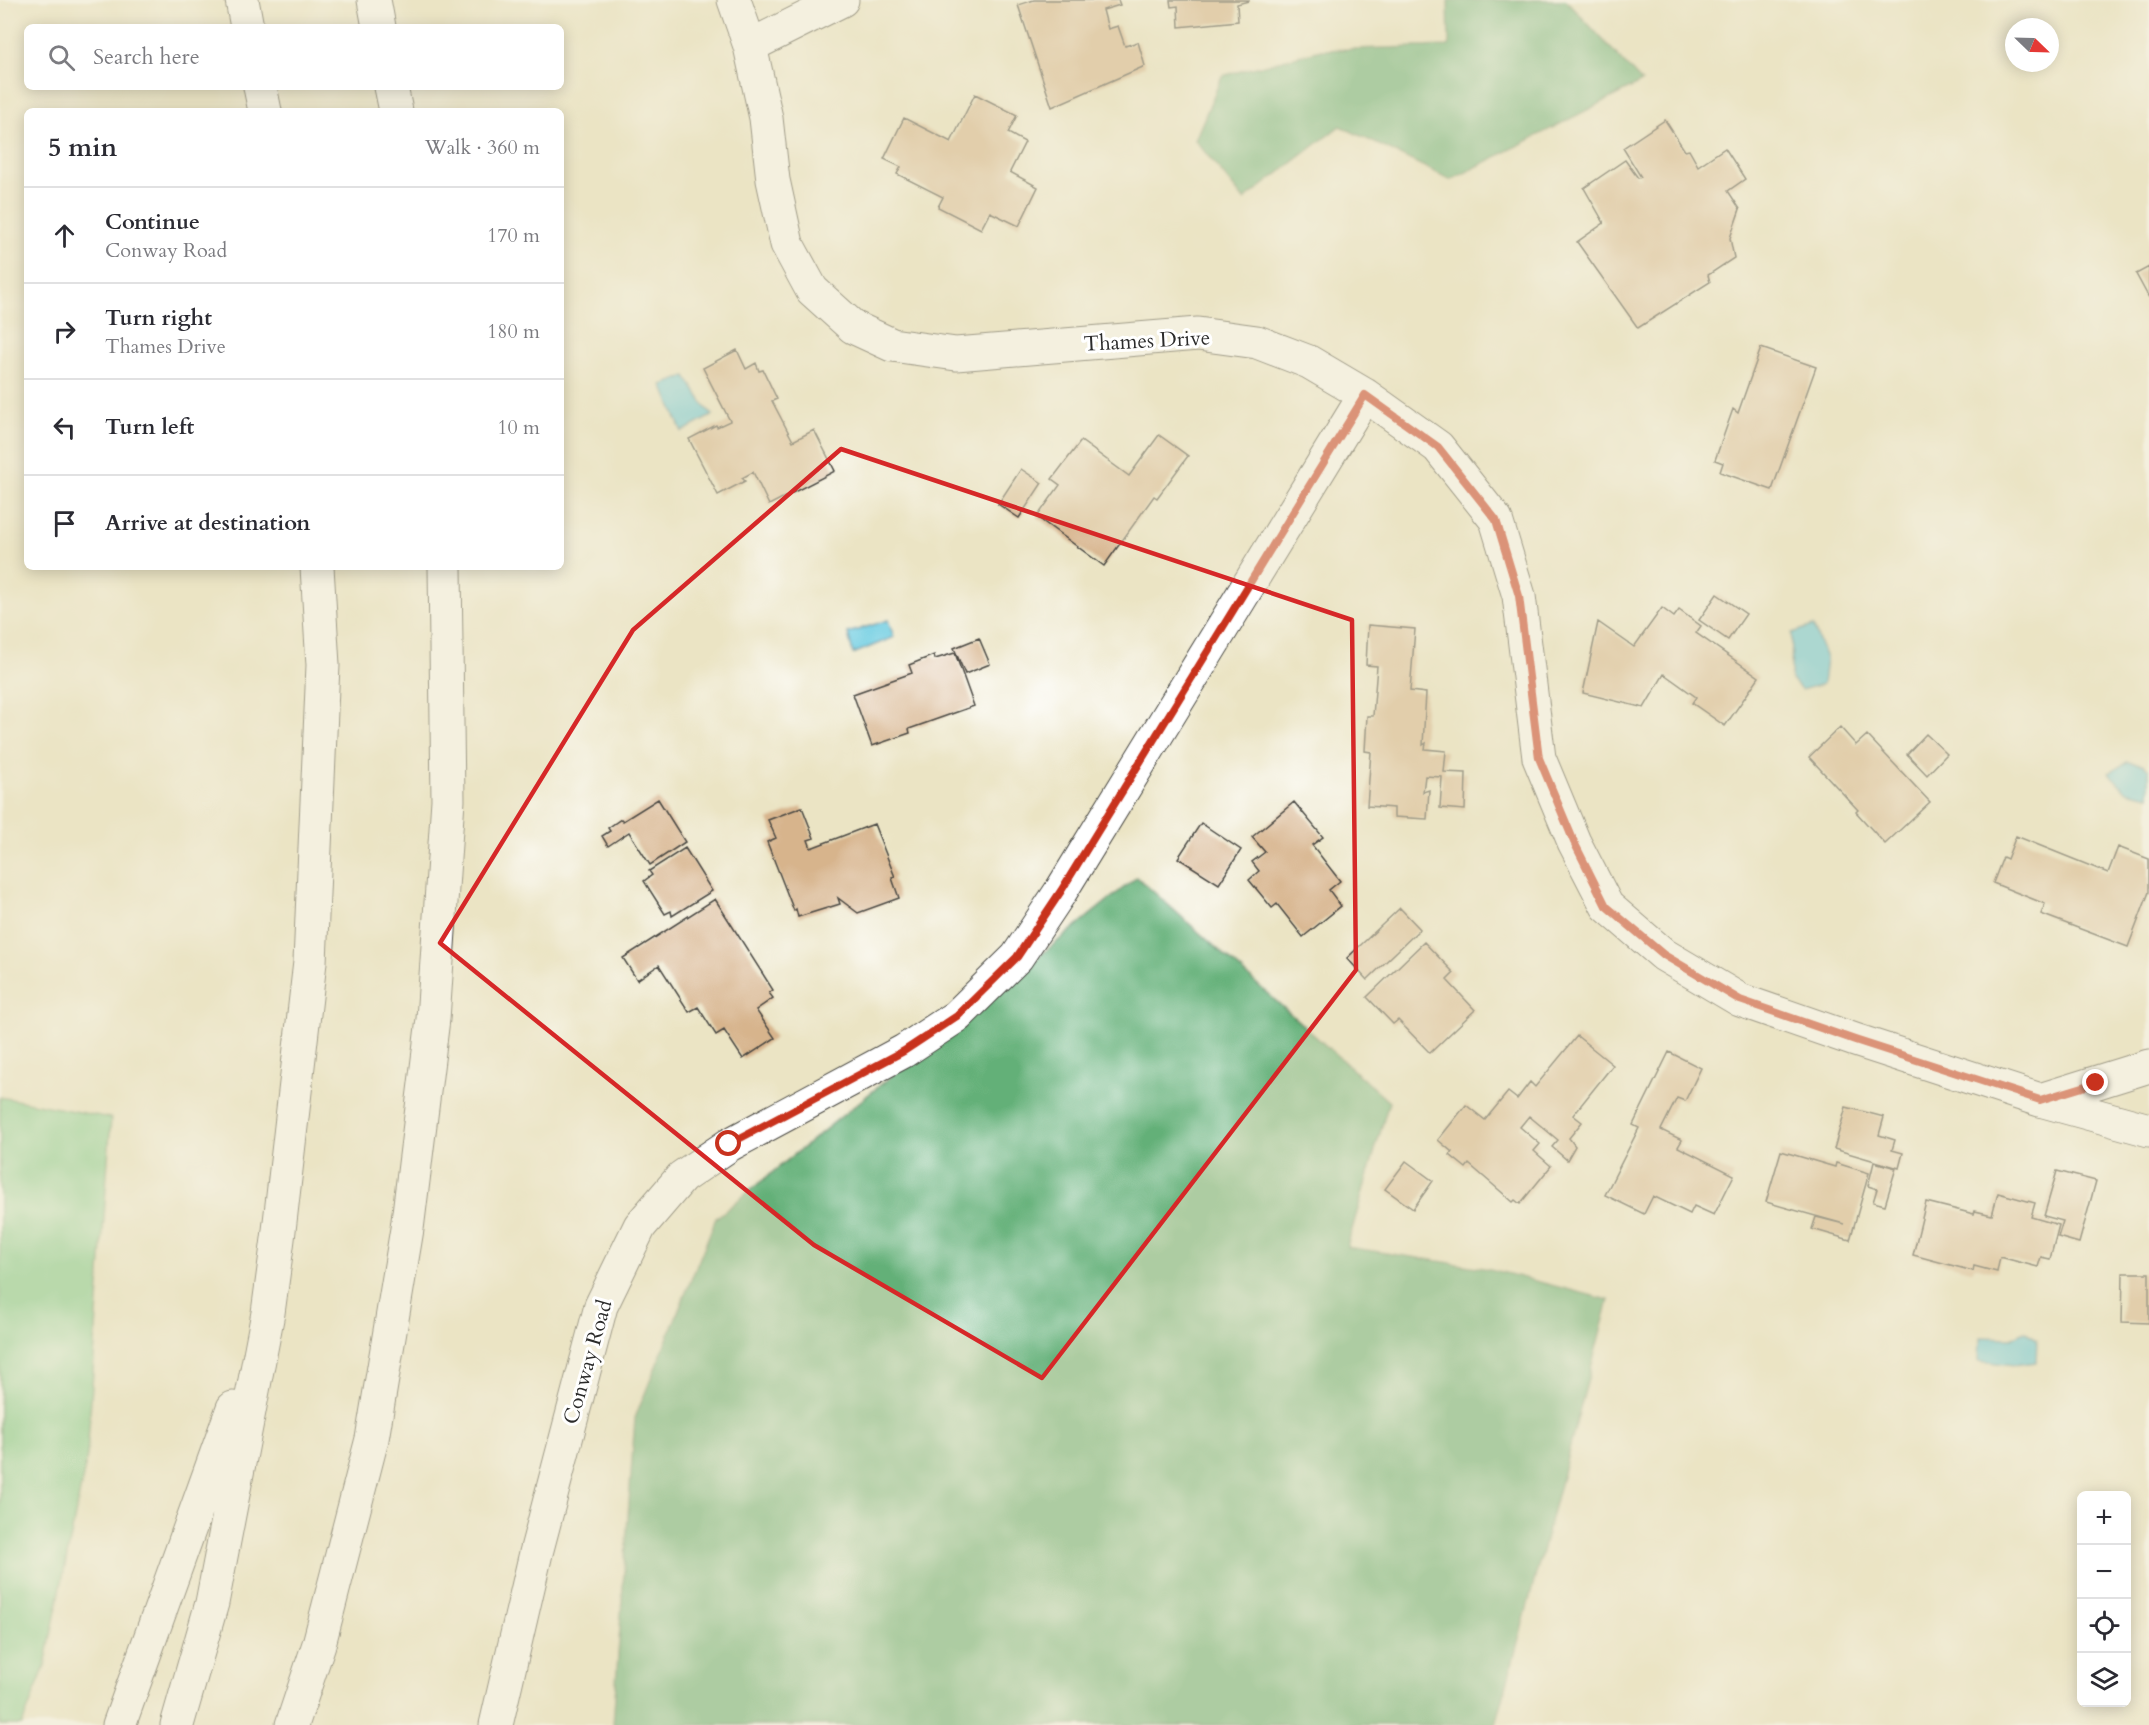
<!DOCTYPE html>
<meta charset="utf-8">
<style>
:root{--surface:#fff;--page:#f2f2f3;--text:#2b2b33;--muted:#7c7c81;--line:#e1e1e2}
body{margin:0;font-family:Cardo,serif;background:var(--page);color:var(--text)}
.controls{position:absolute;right:18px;bottom:18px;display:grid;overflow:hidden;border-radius:9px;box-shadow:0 3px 15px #0003}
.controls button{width:54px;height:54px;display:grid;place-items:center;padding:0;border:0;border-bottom:2px solid var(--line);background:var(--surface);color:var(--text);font:30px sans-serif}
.compass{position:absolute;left:2005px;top:18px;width:54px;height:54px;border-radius:50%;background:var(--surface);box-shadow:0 3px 15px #0003;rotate:113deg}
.stop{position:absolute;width:18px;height:18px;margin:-14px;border:4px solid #c8321e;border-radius:50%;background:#fff}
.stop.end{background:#c8321e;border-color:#fff;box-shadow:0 2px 6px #0008}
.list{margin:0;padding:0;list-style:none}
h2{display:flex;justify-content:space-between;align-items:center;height:78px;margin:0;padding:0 24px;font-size:26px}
h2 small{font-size:20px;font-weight:400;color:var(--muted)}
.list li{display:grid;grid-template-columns:39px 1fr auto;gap:18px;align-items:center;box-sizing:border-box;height:96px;padding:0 24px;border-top:2px solid var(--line)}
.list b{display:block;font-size:22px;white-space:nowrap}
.list p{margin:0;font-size:20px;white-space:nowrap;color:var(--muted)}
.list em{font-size:20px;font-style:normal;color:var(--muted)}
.icon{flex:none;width:33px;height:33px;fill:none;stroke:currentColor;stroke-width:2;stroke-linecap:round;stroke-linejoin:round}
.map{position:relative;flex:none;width:2149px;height:1725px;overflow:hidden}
.search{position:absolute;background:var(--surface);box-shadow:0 3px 15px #0003;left:24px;top:24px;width:540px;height:66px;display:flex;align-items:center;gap:15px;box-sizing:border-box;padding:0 21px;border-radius:9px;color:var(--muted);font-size:22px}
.panel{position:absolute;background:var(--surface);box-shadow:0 3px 15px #0003;left:24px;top:108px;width:540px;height:462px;border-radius:9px}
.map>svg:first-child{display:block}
</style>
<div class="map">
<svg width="2149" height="1725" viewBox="0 0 2149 1725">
<rect width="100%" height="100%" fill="#fff"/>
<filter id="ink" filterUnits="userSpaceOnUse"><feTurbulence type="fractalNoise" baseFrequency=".0167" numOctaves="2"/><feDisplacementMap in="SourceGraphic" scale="12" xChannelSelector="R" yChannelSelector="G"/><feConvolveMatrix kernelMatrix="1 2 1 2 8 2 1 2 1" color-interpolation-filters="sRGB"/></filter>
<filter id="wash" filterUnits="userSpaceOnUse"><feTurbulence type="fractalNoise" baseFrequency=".008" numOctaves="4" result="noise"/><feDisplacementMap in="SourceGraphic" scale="24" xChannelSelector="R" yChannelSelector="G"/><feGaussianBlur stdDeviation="1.35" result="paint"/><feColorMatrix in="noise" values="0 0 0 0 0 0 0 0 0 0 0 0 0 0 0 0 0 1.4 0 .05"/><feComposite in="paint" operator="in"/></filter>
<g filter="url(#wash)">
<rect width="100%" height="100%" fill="#ebe4c4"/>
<path fill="#7bcc8d" stroke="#537c5c" stroke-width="1.5" d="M0 1097 111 1118 87 1456 45 1666 22 1725H0Z"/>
<path fill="#64b078" stroke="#486e52" stroke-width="1.5" d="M1448 0H1566L1642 82 1451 180 1340 126 1244 200 1195 140 1222 76 1321 50 1449 46Z
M1137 877 1389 1102 1347 1247 1490 1269 1609 1300 1496 1725H613L635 1418 716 1218Z"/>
<path fill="#61c8de" stroke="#467a84" stroke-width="1.5" d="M686 376 705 407 713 415 682 432 662 385Z
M888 620 894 637 853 654 848 633Z
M1813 626 1826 658 1823 684 1801 690 1791 679 1792 633Z
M2127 762 2143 764 2149 769V796L2126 791 2109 773Z
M2024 1331 2037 1339 2036 1362 2014 1365 1979 1361 1980 1337 2012 1338Z"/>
<g id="blocks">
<path fill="#d7b48c" d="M1034 0H1118L1120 5 1103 10 1108 29 1118 26 1125 46 1138 42 1145 66 1052 107 1018 5Z
M1170 0H1249V1L1237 4 1238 21 1179 27 1178 6 1171 7Z
M975 94 1017 115 1008 133 1025 142 1010 172 1038 187 1019 226 990 212 981 229 938 207 943 197 897 174 901 167 884 159 904 118 951 142Z
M1665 120 1685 151 1689 150 1698 166 1725 148 1745 179 1728 191 1740 209 1730 238 1734 258 1708 275 1710 282 1638 328 1577 242 1604 223 1584 188 1625 160 1638 178 1641 177 1623 148Z
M2149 267V298L2136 274Z
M1761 348 1816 367 1772 490 1720 472 1723 463 1715 460 1733 409 1738 413Z
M737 350 746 369 756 363 759 371 763 370 777 399 772 401 793 441 814 430 835 471 769 505 753 472 742 478 745 481 718 495 689 439 716 425 717 427 730 421 703 368Z
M1159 435 1188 456 1157 498 1154 496 1104 566 1037 517 1060 485 1052 479 1081 441 1129 476Z
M1021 469 1042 483 1019 518 998 504Z
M1717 594 1746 614 1728 640 1699 620Z
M1662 608 1674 617 1679 610 1701 626 1696 633 1759 677 1725 726 1692 703 1696 697 1664 674 1644 708 1583 693 1598 622 1634 647Z
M1368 625 1415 629 1410 691 1426 693 1423 745 1426 743 1425 749 1446 751 1444 772 1466 773 1465 810 1440 808 1442 777 1425 776 1423 792 1429 790 1427 819 1394 817V808L1367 806 1371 752 1365 751 1367 716H1373L1377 666 1366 665Z
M979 638 990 664 965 674 954 648Z
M955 653 974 706 909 729 910 733 872 746 853 694 912 673 909 665 934 655 935 659Z
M1840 727 1856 745 1867 735 1930 802 1885 844 1856 812 1858 810 1809 757Z
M1926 734 1947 754 1927 775 1907 754Z
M658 799 685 842 650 865 629 832 608 846 602 836 610 831 608 828 621 819 623 821Z
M1294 802 1323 837 1312 845 1340 881 1329 890 1341 906 1303 937 1277 904 1272 908 1249 880 1259 871 1252 862 1265 852 1252 837Z
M802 807 814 838 808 840 811 848 874 824 895 877 892 878 899 898 858 913 838 898 840 904 798 917 796 909 794 911 767 842 776 838 768 820Z
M1201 823 1241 850 1219 884 1178 858Z
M2016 836 2108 873 2118 847 2149 859V892L2128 947 2041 914 2045 904 1993 883 2003 857 2007 859Z
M685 848 712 891 672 916 671 911 665 914 644 881 652 875 649 871Z
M715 899 773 990 769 993 773 998 756 1010 775 1038 743 1059 724 1030 716 1035 698 1007 689 1012 659 965 637 980 623 958Z
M1400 908 1420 929 1367 980 1347 958Z
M1424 942 1454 973 1447 980 1475 1010 1430 1053 1398 1020 1393 1024 1367 997Z
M1577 1036 1613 1065 1573 1115 1582 1122 1569 1138 1575 1146 1567 1160 1552 1147 1558 1140 1529 1116 1520 1127 1540 1144 1534 1151 1551 1166 1520 1204 1515 1200 1513 1202 1469 1164 1466 1168 1450 1155 1452 1152 1438 1140 1466 1105 1485 1120 1508 1092 1517 1099 1530 1082 1535 1087Z
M1669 1052 1701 1068 1685 1101 1677 1098 1661 1130 1682 1140 1678 1147 1734 1175 1714 1215 1694 1206 1690 1214 1653 1196 1644 1214 1605 1195 1639 1128 1633 1125Z
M1846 1107 1884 1117 1879 1135 1895 1140 1892 1150 1903 1153 1899 1168 1834 1149Z
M1781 1151 1835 1167 1836 1163 1869 1173 1850 1240 1812 1229 1816 1217 1844 1224 1766 1202Z
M1406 1161 1433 1181 1413 1209 1385 1189Z
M1874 1162 1896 1168 1885 1205 1873 1202 1877 1189 1868 1186Z
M2057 1171 2096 1181 2079 1243 2058 1237 2063 1221 2044 1216Z
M1998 1193 2035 1203 2031 1217 2059 1225 2050 1259 2041 1257 2038 1267 2000 1257 1997 1272 1974 1266 1973 1271 1913 1255 1926 1202 1974 1214 1975 1211 1992 1215Z
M2123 1273H2149V1323L2122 1322Z"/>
</g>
</g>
<g filter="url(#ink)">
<use href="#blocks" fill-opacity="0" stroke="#484742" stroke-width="1.5"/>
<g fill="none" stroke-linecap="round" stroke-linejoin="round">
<g stroke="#484742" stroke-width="35">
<path id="minor" d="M734 0 750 46 766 118 773 180 787 244 812 290 853 327 892 345 956 354 1198 334 1257 342 1309 362 1365 395 1438 447 1496 520 1519 596 1539 758 1574 842 1607 906 1664 955 1740 1000 1855 1040 2040 1100 2149 1130
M750 46 842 0
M2040 1100 2149 1066
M496 1725 536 1553 601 1306 640 1226 682 1177 729 1145 904 1051 957 1016 1017 957 1061 891 1365 395"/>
</g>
<g stroke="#484742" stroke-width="35">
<path id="highway" d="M242 0 247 27
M374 0 379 27
M260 87 265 111
M391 87 396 111
M119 1725 233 1408
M177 1725 212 1603 268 1313 278 1239 310 962 323 665 317 567
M292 1725 319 1644 372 1439 407 1229 433 1019 448 800 445 567"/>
</g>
<use href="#minor" stroke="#fff" stroke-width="33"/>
<use href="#highway" stroke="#fff" stroke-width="33"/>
</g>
</g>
<g fill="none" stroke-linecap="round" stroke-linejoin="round" filter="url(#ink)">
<path stroke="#c8321e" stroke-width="8" d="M729 1144 904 1051 957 1016 1017 957 1061 891 1365 395 1438 447 1496 520 1519 596 1539 758 1574 842 1606 906 1664 955 1740 1000 1855 1040 2040 1100 2096 1083"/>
</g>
<path d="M0 0H2149V1725H0ZM841 449 1352 620 1356 970 1042 1378 814 1245 440 943 633 630Z" fill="#ebe4c4" fill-opacity=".55" fill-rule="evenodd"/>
<path fill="none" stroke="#d62828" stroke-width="4.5" stroke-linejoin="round" d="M841 449 1352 620 1356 970 1042 1378 814 1245 440 943 633 630Z"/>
<g text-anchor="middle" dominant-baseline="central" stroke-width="6" stroke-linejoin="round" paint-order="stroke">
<g font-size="21" fill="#2b2b2b" stroke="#fff">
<text transform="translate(1147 341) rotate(-3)">Thames Drive</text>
<text transform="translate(588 1362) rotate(-74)">Conway Road</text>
</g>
</g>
</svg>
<div class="controls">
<button>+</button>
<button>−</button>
<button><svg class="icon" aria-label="locate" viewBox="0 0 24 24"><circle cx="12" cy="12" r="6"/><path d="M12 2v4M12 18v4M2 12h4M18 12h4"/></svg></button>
<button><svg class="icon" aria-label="layers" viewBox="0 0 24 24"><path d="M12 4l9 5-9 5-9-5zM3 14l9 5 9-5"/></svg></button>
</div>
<svg class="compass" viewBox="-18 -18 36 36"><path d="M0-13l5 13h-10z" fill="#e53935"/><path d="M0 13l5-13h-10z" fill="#7c7c81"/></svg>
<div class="stop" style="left:729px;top:1144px"></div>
<div class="stop end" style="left:2096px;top:1083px"></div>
<div class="search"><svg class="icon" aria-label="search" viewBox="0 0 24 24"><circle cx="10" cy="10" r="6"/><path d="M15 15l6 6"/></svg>Search here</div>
<section class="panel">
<h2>5 min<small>Walk · 360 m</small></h2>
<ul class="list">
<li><svg class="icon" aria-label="ahead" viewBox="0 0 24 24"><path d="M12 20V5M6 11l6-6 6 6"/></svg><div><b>Continue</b><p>Conway Road</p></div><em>170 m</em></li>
<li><svg class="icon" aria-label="right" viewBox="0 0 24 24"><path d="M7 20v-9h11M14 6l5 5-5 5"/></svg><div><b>Turn right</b><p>Thames Drive</p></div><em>180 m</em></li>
<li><svg class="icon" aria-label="left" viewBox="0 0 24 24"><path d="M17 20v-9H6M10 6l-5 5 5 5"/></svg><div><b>Turn left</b></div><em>10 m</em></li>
<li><svg class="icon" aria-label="arrive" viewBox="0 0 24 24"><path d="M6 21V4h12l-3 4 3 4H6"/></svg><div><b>Arrive at destination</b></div></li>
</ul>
</section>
</div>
